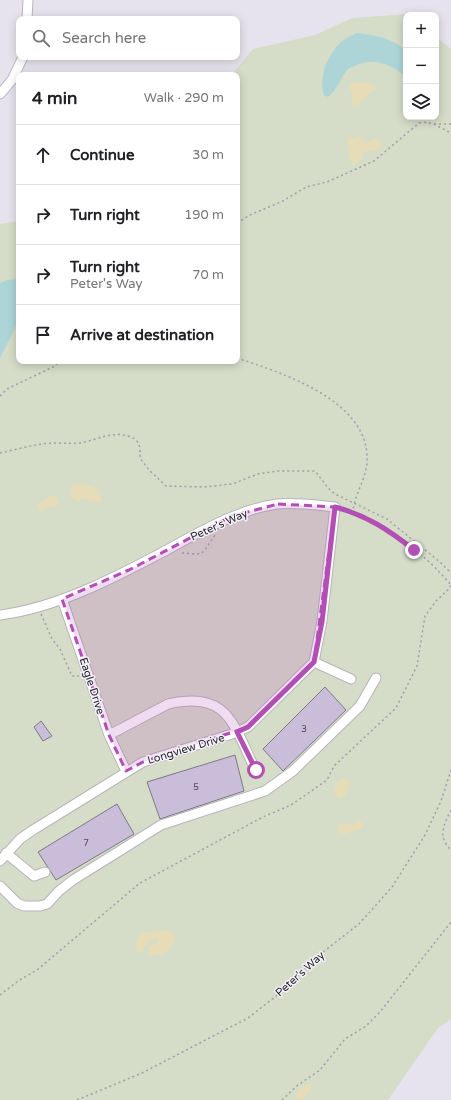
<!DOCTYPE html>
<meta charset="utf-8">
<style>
:root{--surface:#fff;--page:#f6f6f6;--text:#202124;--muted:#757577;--line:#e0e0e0}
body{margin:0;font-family:"Varela Round",sans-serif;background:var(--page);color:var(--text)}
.controls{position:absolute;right:12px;top:12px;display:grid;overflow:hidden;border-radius:8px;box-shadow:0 2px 10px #0003}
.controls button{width:36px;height:36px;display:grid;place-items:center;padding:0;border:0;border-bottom:1px solid var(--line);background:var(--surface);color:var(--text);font:20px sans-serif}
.stop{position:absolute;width:12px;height:12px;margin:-9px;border:3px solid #b24eb4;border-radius:50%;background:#fff}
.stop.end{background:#b24eb4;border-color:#fff;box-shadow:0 1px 4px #0008}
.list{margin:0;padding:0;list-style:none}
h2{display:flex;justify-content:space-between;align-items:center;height:52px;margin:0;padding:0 16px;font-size:17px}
h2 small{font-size:13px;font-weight:400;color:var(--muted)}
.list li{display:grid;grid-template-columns:26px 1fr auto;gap:12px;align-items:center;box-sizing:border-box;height:60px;padding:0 16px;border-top:1px solid var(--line)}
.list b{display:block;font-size:15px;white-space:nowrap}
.list p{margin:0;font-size:13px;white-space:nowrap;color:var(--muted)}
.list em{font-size:13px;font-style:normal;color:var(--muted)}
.icon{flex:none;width:22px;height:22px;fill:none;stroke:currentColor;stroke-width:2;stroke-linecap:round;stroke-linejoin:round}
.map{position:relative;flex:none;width:451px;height:1100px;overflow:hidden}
.search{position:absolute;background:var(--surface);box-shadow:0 2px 10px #0003;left:16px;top:16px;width:224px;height:44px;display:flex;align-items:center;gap:10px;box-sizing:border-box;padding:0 14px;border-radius:8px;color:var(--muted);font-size:15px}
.panel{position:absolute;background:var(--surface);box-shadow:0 2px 10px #0003;left:16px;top:72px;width:224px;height:292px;border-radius:8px}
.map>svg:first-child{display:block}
</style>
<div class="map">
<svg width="451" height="1100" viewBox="0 0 451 1100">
<rect width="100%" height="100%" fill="#e7e3ee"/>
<path fill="#d5dcc8" d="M406 14V117H436V37L451 49V1019L438 1028 388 1100H0V224L19 221V361H237V75H231L253 49 315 35 352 18Z"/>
<path fill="#e6dcb7" d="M364 82 375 85 376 89 368 94 359 105 355 106 351 102 352 93 349 86 352 83Z
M360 135 363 137 365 144 373 139H378L382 146 378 150 363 152 362 160 353 165C348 161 346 143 349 137L355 138Z
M78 483C86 485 92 485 99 490L102 501 98 503 86 499 77 501 72 497 70 489 74 484Z
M52 495 57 497 59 504 53 507H48L42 512 39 510 37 505Z
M343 778 348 779C351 785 348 794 342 798H338L334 792 337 783Z
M360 821 364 824 360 830 343 834 338 832V826L342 823 352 825Z
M166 930 176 936C175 948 162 959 149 954L148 948 158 942V939C149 939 145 945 143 952L138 953C134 946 135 940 140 933Z
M309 1084 312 1088 310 1092 300 1100 296 1099 295 1097C297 1089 302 1085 309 1084Z"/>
<path fill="#add5d7" d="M356 33C375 35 391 38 406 50V77C393 65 374 57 357 65 354 66 350 67 348 69 340 78 338 89 328 97L324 95C318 77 328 55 340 43 344 39 351 36 356 33Z
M19 279V320L0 358V283L7 280Z"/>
<path fill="#c9bdda" stroke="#7d7a83" d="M325 687 346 710 283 771 263 749Z
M41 721 52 736 43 741 34 727Z
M235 755 244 791 160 819 147 782Z
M117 804 134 834 56 880 38 852Z"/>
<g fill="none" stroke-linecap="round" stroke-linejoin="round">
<g stroke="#b7b4bd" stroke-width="11">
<path id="minor" d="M27 19 28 0
M0 94 12 80 23 57
M62 599 109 735 126 771
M0 615C56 608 114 578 163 552 200 532 236 510 277 504 297 502 315 505 335 507L322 621 314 662 248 727 232 734 143 762 33 830 20 839 0 861
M314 662 351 679
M109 735 168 704C229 690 233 725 256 771
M6 853 34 876 45 872
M0 886 17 903 24 906H40L47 904 59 891 73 880 161 825 265 791 293 771 360 706 376 678"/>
</g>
<path stroke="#a19ea7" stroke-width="1.5" stroke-dasharray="2 3" stroke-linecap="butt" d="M434 124H451
M237 223 250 215 283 201 306 187 327 182 374 161 419 123C430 120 441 128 451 133
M237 358C282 373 364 399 367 455 369 475 355 492 353 511
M187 362 192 361
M0 396 7 389 55 366 60 361
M0 453C14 450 28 446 42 444 55 442 67 444 80 443 97 440 113 430 131 437 141 441 140 449 140 458L149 470 166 486 205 487 232 484 258 474 278 471H315L328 488 335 494 387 519 440 562 451 573
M343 509C382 519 425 554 451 585
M182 553C209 555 200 554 216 534
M41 614 52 639 60 649 72 676H79
M451 810C444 824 437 837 451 850
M0 995 18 981 37 970 140 883 263 817 291 805 327 780 334 766 396 708 417 666 425 616 436 601 450 588 451 584
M77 1100 142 1073 248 1018 276 996 318 956 359 924 392 887 425 835 441 801 451 770
M282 1100 298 1085 320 1070 345 1039 366 1026 380 1012 451 922"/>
<use href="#minor" stroke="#fff" stroke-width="9"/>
</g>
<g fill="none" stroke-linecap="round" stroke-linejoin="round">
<path stroke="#b24eb4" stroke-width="5" d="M256 770 237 732 248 727 314 662 322 622 335 507C366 515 389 530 414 550"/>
</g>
<path fill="#b24eb4" fill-opacity="0.2" stroke="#b24eb4" stroke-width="3" stroke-dasharray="8 5" stroke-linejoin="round" d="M278 504 335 507 314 662 248 727 143 762 126 771 109 735 62 599 129 570 232 516Z"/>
<g text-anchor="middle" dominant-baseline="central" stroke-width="3" stroke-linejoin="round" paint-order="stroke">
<g font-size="9" fill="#504c56">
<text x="304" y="729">3</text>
<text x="196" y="787">5</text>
<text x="86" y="843">7</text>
</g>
<g font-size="11" fill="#28262a" stroke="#f5f1fb">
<text transform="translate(219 525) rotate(-24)">Peter's Way</text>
<text transform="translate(92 686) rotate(72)">Eagle Drive</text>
<text transform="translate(186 749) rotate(-17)">Longview Drive</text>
<text transform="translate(300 974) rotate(-42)">Peter's Way</text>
</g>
</g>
</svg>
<div class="controls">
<button>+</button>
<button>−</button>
<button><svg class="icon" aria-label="layers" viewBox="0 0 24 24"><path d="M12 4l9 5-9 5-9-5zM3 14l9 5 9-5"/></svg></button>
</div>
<div class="stop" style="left:256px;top:770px"></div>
<div class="stop end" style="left:414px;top:550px"></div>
<div class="search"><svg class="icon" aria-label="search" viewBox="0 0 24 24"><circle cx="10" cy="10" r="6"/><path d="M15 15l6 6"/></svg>Search here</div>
<section class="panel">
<h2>4 min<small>Walk · 290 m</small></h2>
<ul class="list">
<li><svg class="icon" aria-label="ahead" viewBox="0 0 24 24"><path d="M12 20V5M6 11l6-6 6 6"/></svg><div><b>Continue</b></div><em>30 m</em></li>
<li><svg class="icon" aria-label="right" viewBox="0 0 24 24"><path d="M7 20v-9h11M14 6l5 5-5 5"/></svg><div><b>Turn right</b></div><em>190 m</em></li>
<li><svg class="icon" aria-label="right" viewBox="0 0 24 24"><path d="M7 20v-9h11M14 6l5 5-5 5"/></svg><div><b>Turn right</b><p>Peter's Way</p></div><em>70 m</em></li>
<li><svg class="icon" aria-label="arrive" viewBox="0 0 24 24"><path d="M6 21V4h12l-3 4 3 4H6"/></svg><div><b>Arrive at destination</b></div></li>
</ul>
</section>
</div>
